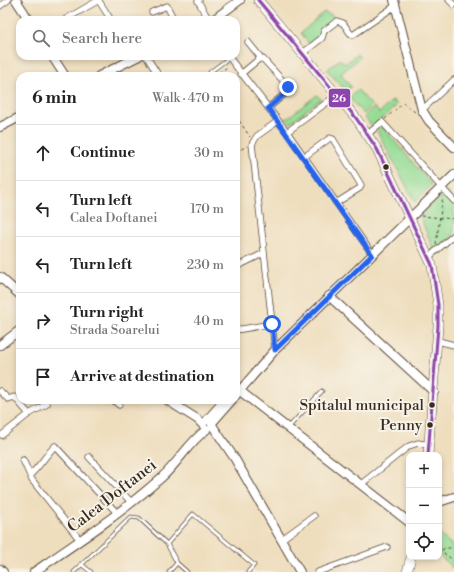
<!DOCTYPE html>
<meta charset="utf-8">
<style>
:root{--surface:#fff;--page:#f2f2f2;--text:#222;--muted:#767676;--line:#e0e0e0}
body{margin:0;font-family:"Libre Bodoni",serif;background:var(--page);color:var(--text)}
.controls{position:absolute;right:12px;bottom:12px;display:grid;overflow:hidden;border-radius:8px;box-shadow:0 2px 6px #0003}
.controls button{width:36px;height:36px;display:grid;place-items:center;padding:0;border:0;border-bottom:1px solid var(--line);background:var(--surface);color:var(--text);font:20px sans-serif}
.stop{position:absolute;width:12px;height:12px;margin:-9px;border:3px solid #2563eb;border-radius:50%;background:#fff}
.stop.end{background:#2563eb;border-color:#fff;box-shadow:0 1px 4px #0008}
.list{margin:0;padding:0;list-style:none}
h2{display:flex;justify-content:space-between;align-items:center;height:52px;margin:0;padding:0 16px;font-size:17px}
h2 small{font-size:13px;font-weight:400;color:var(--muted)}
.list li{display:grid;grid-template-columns:26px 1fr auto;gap:12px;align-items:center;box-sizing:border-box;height:56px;padding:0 16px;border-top:1px solid var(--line)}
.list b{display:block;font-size:15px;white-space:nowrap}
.list p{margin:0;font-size:13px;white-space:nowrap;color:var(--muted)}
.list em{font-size:13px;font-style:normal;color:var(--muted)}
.icon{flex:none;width:22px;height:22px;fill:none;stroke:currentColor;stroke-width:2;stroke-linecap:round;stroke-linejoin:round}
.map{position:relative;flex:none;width:454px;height:572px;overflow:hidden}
.search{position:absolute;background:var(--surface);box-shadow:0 2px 6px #0003;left:16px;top:16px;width:224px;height:44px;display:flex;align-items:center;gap:10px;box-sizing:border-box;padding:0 14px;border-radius:12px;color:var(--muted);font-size:15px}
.panel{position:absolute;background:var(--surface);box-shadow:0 2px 6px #0003;left:16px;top:72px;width:224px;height:332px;border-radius:12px}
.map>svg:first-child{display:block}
</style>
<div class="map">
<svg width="454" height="572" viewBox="0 0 454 572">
<rect width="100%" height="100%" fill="#f7f3e8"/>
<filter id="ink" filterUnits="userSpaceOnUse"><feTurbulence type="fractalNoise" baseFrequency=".025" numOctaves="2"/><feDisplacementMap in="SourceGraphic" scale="8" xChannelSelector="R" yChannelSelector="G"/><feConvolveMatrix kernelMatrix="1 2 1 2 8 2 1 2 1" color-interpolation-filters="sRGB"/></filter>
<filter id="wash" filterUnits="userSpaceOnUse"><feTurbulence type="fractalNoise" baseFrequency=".012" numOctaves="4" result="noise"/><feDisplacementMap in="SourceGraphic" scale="16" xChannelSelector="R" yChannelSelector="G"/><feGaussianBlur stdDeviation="0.9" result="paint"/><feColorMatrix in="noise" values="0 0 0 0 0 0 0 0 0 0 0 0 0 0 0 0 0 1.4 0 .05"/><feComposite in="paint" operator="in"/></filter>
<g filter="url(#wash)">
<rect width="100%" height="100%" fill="#efdebe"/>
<path fill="#96dc95" stroke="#68835a" d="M324 12 332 15 335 20 309 44 301 33Z
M357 54 360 57 341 74 351 87 346 91 327 70 340 59 345 64Z
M358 90 372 106 364 114 349 98Z
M317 95 321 99 290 123 286 119Z
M393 100 397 105 373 127 364 117 374 107 379 113Z
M382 126 432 185 415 202 377 131Z
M446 191 454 201V235L437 251 433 249 420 216Z
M439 534 454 547V569L439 555Z"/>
</g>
<g filter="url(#ink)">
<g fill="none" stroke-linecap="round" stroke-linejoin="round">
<g stroke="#564536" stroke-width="4.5">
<path id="lane" d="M210 72 229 58
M288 428 322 391
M167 544 193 514 254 565 248 572
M81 564 91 572
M74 572 131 517 139 518 167 544 177 563 187 572
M169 572 177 563"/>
</g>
<g stroke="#564536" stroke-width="7">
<path id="street" d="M199 0 198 1 209 20
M449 0 454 5
M99 1 111 20
M0 6 8 0
M152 12 167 6 174 20
M66 19 99 0
M248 42 261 58
M303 53 322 38 324 31 337 21 343 23 350 33 353 35 395 6
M146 56 159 76
M228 56 287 132 373 255
M241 74 259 59H263L286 84 288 87 286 93 268 108
M422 110 454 80
M287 132 337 95
M368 134 382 122 454 201
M304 157 330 138 333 139 361 185 360 188 336 203
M429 257 454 235
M236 267 264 253
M236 330 272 324
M438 341 454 345
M275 350 252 144 257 136 278 121
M0 391 8 399 14 397 16 399 29 414
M113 400 119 405
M2 435 29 414 47 404
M89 457 131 502
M23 460 32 480 80 540
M30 475C40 466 45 456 55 446L117 513
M360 485 409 446 418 443 429 445
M282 539 314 516
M318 572 387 547"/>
</g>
<g stroke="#564536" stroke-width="10">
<path id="secondary" d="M16 0 29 20
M394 0 422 110 429 121 454 147
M213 20 240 0
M52 56 65 76
M99 76 139 56
M0 127 20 117
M0 277 20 295
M329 296 434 392
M0 345 20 330
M240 391 409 522
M236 395 275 350 454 175
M167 400 197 419 203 425
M207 420 223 402
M212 423 232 400
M212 425 235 459 300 572
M439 502 454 497
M0 569 3 572
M34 572C78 542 123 512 162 477 178 463 189 442 206 430"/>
</g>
<g stroke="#564536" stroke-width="10">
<path id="primary" d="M258 0 356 118 377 149 432 265 438 305V326L428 455
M407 572 411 557"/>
</g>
<path stroke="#564536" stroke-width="1" stroke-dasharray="3 3" stroke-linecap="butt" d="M214 76 229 66
M236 116 250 137
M385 119 403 103 415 112
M236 152 247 146
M421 216 454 219
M436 244 443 196
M439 549 454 561
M442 550 445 548H454"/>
<use href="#lane" stroke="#fff" stroke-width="3"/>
<use href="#street" stroke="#fff" stroke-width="5.5"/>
<use href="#secondary" stroke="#fff" stroke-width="8"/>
<use href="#primary" stroke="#fff" stroke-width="9"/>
<g stroke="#f7f3e8" stroke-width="6">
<path id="bus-1" d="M258 0 356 118 377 149 432 265 438 305V326L428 455"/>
</g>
<use href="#bus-1" stroke="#8e44ad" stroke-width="3"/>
</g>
</g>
<g fill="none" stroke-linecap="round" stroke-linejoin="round" filter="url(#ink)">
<path stroke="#2563eb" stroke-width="5" d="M272 324 275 350 372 255 268 108 286 93 288 87"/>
</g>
<g fill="#3b2a1e" stroke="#f7f3e8" stroke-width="1.5">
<circle cx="386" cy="167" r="3.5"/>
<circle cx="432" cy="405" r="3.5"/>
<circle cx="430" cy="425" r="3.5"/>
</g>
<g text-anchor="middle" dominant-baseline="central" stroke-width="4" stroke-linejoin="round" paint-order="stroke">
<g font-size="15" fill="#3b2a1e" stroke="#f7f3e8" text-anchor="end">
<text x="424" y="405">Spitalul municipal</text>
<text x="422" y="425">Penny</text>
</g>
<g font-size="16" fill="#3b2a1e" stroke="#f7f3e8">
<text transform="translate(112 496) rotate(-38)">Calea Doftanei</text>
</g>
</g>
<rect stroke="#f7f3e8" stroke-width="1.5" x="328" y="88" width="23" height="20" rx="4" fill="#8e44ad"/>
<g font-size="11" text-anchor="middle" font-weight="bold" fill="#fff">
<text x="339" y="102">26</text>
</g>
</svg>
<div class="controls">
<button>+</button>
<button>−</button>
<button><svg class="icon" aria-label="locate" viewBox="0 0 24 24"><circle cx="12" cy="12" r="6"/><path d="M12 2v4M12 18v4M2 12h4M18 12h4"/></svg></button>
</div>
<div class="stop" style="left:272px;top:324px"></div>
<div class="stop end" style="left:288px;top:87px"></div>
<div class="search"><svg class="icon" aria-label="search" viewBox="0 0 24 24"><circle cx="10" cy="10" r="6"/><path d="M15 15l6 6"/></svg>Search here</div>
<section class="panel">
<h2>6 min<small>Walk · 470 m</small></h2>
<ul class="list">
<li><svg class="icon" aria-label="ahead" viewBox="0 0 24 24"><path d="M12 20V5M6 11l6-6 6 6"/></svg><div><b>Continue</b></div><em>30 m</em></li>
<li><svg class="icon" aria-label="left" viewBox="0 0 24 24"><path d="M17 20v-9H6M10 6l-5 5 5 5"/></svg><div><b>Turn left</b><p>Calea Doftanei</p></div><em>170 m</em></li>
<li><svg class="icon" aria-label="left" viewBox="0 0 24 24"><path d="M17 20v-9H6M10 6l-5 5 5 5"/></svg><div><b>Turn left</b></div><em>230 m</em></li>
<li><svg class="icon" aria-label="right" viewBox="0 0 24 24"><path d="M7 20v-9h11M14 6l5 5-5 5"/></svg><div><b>Turn right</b><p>Strada Soarelui</p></div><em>40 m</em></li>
<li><svg class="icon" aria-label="arrive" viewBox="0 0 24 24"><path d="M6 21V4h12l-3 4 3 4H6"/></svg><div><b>Arrive at destination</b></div></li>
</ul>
</section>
</div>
